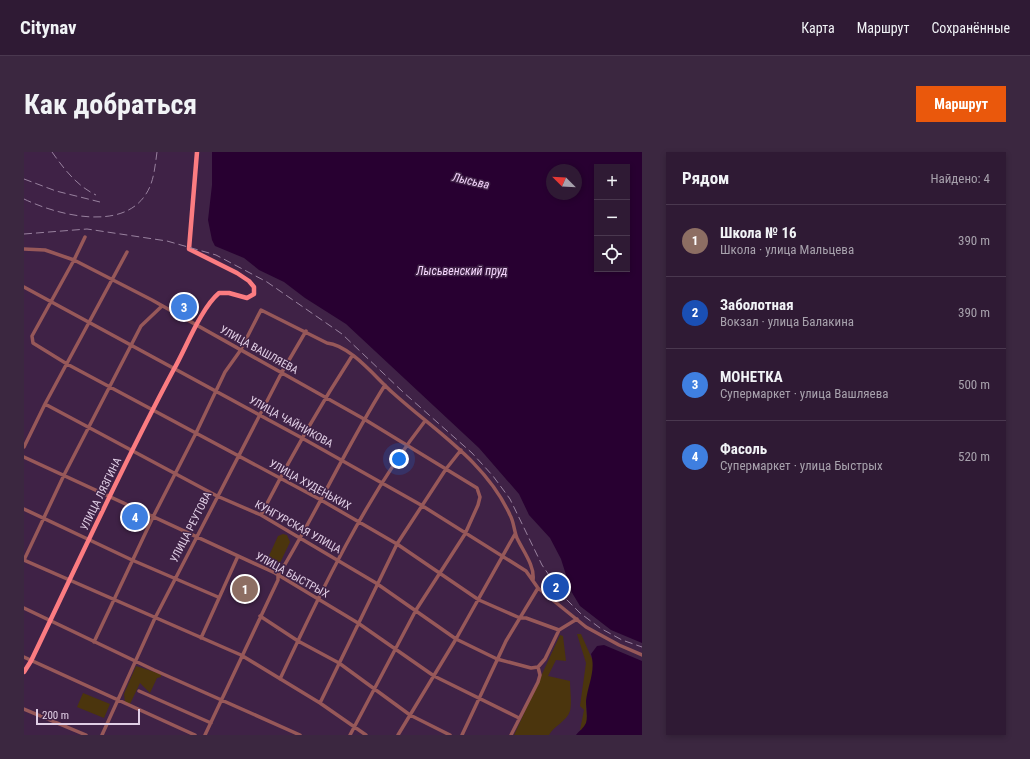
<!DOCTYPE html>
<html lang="ru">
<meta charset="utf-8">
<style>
:root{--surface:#2f1a34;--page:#3b2740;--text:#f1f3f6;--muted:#a7a1ac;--line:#4a384f;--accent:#ea580c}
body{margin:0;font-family:"Roboto Condensed",sans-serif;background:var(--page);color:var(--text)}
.controls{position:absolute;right:12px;top:12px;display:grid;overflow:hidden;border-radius:0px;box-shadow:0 2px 6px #0003}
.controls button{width:36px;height:36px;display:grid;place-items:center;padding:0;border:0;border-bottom:1px solid var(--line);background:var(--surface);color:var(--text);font:20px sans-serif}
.compass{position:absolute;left:522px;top:12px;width:36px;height:36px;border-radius:50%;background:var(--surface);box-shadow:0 2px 6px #0003;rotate:294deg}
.scale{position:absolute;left:12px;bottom:10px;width:104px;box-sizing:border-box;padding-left:4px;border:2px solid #e0cee5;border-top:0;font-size:11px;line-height:14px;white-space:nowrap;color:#e0cee5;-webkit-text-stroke:3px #3f2246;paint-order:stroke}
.you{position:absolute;left:375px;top:307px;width:14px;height:14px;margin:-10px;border:3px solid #fff;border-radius:50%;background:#1a73e8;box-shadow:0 0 0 6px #1a73e833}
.badge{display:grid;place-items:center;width:26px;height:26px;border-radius:50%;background:var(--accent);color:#fff;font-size:13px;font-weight:700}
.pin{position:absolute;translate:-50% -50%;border:2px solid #fff;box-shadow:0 1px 4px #0006}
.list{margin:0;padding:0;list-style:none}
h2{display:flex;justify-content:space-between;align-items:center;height:52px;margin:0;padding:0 16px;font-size:17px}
h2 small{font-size:13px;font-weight:400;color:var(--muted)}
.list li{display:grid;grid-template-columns:26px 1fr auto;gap:12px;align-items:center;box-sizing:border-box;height:72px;padding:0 16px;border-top:1px solid var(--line)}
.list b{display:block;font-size:15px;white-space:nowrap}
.list p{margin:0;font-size:13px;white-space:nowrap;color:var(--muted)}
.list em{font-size:13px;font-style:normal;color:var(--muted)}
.icon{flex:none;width:22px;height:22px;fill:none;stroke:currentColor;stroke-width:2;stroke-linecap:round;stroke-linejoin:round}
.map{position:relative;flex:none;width:618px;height:583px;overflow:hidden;border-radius:0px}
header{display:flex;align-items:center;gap:24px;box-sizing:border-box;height:56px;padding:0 20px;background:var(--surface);border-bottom:1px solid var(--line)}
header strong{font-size:19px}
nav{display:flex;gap:22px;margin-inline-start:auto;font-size:14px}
.intro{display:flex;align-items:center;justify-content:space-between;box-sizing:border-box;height:96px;padding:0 24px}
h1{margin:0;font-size:28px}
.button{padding:10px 18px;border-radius:0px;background:var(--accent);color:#fff;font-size:14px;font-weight:700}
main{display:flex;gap:24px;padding:0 24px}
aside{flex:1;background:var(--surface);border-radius:0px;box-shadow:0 2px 6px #0003}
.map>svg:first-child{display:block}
</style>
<header>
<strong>Citynav</strong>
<nav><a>Карта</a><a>Маршрут</a><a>Сохранённые</a></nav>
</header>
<div class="intro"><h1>Как добраться</h1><a class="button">Маршрут</a></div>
<main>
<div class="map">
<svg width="618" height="583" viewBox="0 0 618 583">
<rect width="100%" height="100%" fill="#3f2246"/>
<path fill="#4b350d" d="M259 382 263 383 266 390 256 411 249 412 244 406 254 384Z
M553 482H557L569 509V526L562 548 563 569 559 578H556L560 558 556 554 562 511Z
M536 483 539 484 542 509 532 508 524 524 546 529C546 538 548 550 546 559 543 569 530 574 525 583H490Z
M112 514 137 522V525L133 526 126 541 116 531 106 552 101 550 100 542Z
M59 541 86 552 80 566 53 555Z"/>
<path fill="#280031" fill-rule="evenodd" d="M188 0H618V491L587 478 556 454 547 439 537 407 526 386 505 363 495 342 455 296 322 172 281 146 260 130 235 118 220 106 191 94 188 88 184 68 188 33ZM573 15H603V117H573ZM528 18H552V42H528Z
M580 493 618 509V583H552C556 578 559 577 562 571 564 564 562 556 562 549 564 532 572 519 567 502L573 494Z"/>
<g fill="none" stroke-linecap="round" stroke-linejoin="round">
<path stroke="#975859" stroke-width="3.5" d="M61 85 50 108 8 184 9 191 43 212 297 348 373 392 455 448 496 466H502L535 478 553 467
M0 97 21 98 50 108 128 148 340 267 453 336 456 345 454 353 441 382 392 458 326 583
M0 135 278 286 397 353 502 419 514 436 562 475 595 493 618 503
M21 252 193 344 237 363 352 431 432 487 473 507 507 516 514 515
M0 295 21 252 103 100
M0 305 251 421 334 471 410 524 495 566
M0 357 108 408 194 445
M237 363C265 308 295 255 328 204
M0 408 217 503 296 551 342 583
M0 408 40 323 117 174 138 154
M0 456 130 518 276 583
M236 464 274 489 315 511 386 563 426 583
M177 486 214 404
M70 490 129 365 172 281 201 220 216 199 237 158 303 191C326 193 352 226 369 241 411 279 462 310 486 363 490 370 490 379 493 386 499 399 511 414 509 428
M0 505 171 583
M256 527C297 439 342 345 401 269
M115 539 187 571
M296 551 373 392 422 317 437 298
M0 557 62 583
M78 583 131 466 258 220 282 179
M181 583 254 428V424C292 362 322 295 361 233
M374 583 432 487 491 382
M438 583 482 489 514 436
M487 583 514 530 516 523 514 515 521 507 535 478"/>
<path stroke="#fb7c81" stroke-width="4.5" d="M0 520 7 509C54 411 99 312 150 217 162 196 177 156 195 141H205L223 146 230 142V135L225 129 213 121 165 97 173 0"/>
<path stroke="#98819e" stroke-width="1" stroke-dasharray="8 4" stroke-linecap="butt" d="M28 0C40 17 53 34 72 43
M0 27 32 39 76 50
M0 47C33 63 98 80 122 42 130 30 131 14 133 0
M0 82 63 77 143 89 192 103 243 130 318 182 379 240 448 301 469 324 486 347 518 413 541 446 556 461 576 476 598 488 618 495"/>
</g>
<g text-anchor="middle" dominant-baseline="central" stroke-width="3" stroke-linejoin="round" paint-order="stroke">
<g font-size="11" fill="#e0cee5" stroke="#3f2246">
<text transform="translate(235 198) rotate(29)">УЛИЦА ВАШЛЯЕВА</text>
<text transform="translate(267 270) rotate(29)">УЛИЦА ЧАЙНИКОВА</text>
<text transform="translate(286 333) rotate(29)">УЛИЦА ХУДЕНЬКИХ</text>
<text transform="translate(77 342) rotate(-64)">УЛИЦА ЛЯЗГИНА</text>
<text transform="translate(167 375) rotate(-63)">УЛИЦА РЕУТОВА</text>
<text transform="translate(274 375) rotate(29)">КУНГУРСКАЯ УЛИЦА</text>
<text transform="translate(268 423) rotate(29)">УЛИЦА БЫСТРЫХ</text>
</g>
<g font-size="12" font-style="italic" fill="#f5d6fd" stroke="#3f2246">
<text transform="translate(447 29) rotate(13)">Лысьва</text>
<text x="438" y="119">Лысьвенский пруд</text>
</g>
</g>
</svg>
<div class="controls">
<button>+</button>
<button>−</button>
<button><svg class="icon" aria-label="locate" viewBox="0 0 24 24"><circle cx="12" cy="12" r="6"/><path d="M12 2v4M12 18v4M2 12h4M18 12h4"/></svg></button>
</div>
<svg class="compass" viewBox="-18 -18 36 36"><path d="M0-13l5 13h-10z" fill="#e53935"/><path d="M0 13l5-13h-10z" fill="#a7a1ac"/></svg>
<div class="scale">200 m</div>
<div class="you"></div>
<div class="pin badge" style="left:221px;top:437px;background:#8d6e63">1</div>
<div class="pin badge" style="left:532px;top:435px;background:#1a4fb4">2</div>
<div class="pin badge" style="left:160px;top:155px;background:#3f7fe0">3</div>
<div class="pin badge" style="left:111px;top:365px;background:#3f7fe0">4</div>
</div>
<aside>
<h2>Рядом<small>Найдено: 4</small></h2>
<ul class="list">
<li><span class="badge" style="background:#8d6e63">1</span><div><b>Школа № 16</b><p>Школа · улица Мальцева</p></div><em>390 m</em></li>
<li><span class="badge" style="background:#1a4fb4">2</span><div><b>Заболотная</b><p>Вокзал · улица Балакина</p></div><em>390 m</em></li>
<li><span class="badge" style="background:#3f7fe0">3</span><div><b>МОНЕТКА</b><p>Супермаркет · улица Вашляева</p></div><em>500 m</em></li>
<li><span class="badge" style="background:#3f7fe0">4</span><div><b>Фасоль</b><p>Супермаркет · улица Быстрых</p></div><em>520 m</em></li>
</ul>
</aside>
</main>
